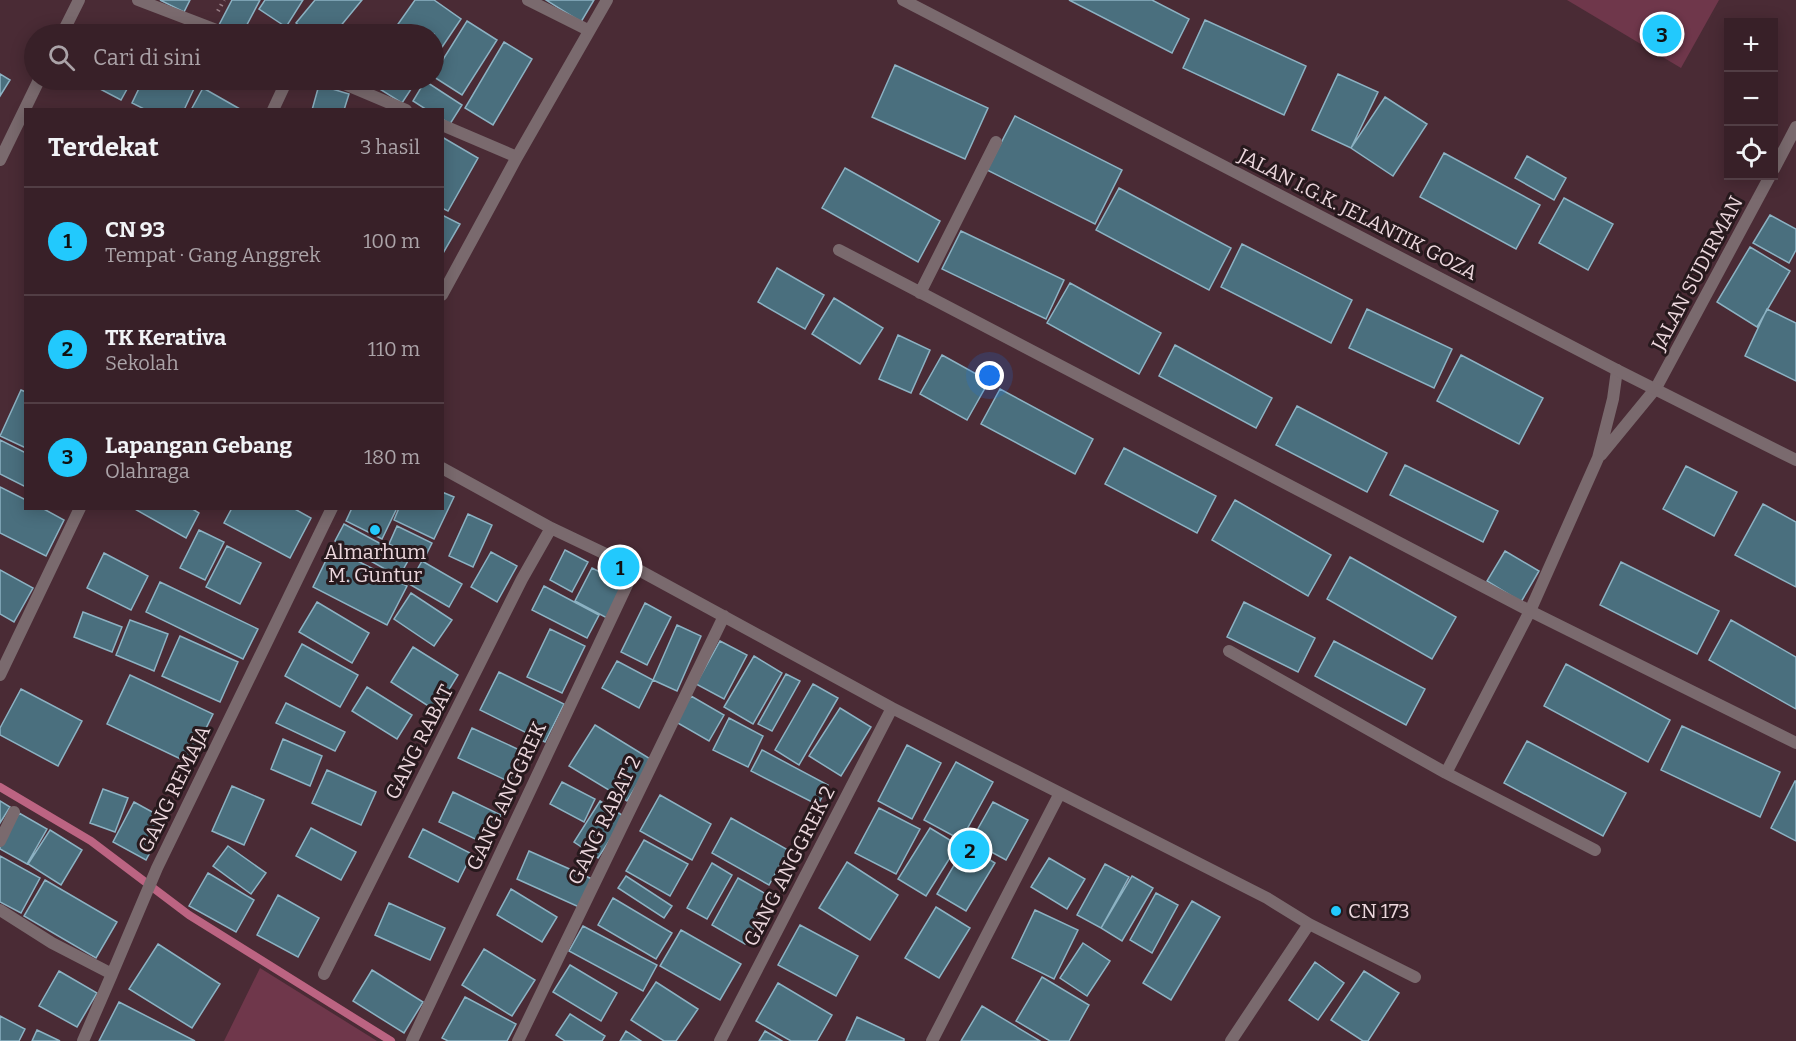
<!DOCTYPE html>
<html lang="id">
<meta charset="utf-8">
<style>
:root{--surface:#382028;--page:#432d34;--text:#f1f3f6;--muted:#aba3a8;--line:#523e45;--accent:#22c9fd}
body{margin:0;font-family:Bitter,serif;background:var(--page);color:var(--text)}
.controls{position:absolute;right:18px;top:18px;display:grid;overflow:hidden;border-radius:0px;box-shadow:0 3px 15px #0003}
.controls button{width:54px;height:54px;display:grid;place-items:center;padding:0;border:0;border-bottom:2px solid var(--line);background:var(--surface);color:var(--text);font:30px sans-serif}
.you{position:absolute;left:990px;top:376px;width:21px;height:21px;margin:-15px;border:4px solid #fff;border-radius:50%;background:#1a73e8;box-shadow:0 0 0 9px #1a73e833}
.badge{display:grid;place-items:center;width:39px;height:39px;border-radius:50%;background:var(--accent);color:#111;font-size:20px;font-weight:700}
.pin{position:absolute;translate:-50% -50%;border:3px solid #fff;box-shadow:0 2px 6px #0006}
.list{margin:0;padding:0;list-style:none}
h2{display:flex;justify-content:space-between;align-items:center;height:78px;margin:0;padding:0 24px;font-size:26px}
h2 small{font-size:20px;font-weight:400;color:var(--muted)}
.list li{display:grid;grid-template-columns:39px 1fr auto;gap:18px;align-items:center;box-sizing:border-box;height:108px;padding:0 24px;border-top:2px solid var(--line)}
.list b{display:block;font-size:22px;white-space:nowrap}
.list p{margin:0;font-size:20px;white-space:nowrap;color:var(--muted)}
.list em{font-size:20px;font-style:normal;color:var(--muted)}
.icon{flex:none;width:33px;height:33px;fill:none;stroke:currentColor;stroke-width:2;stroke-linecap:round;stroke-linejoin:round}
.map{position:relative;flex:none;width:1796px;height:1041px;overflow:hidden}
.search{position:absolute;background:var(--surface);box-shadow:0 3px 15px #0003;left:24px;top:24px;width:420px;height:66px;display:flex;align-items:center;gap:15px;box-sizing:border-box;padding:0 21px;border-radius:33px;color:var(--muted);font-size:22px}
.panel{position:absolute;background:var(--surface);box-shadow:0 3px 15px #0003;left:24px;top:108px;width:420px;height:402px;border-radius:0px}
.map>svg:first-child{display:block}
</style>
<div class="map">
<svg width="1796" height="1041" viewBox="0 0 1796 1041">
<rect width="100%" height="100%" fill="#4a2b35"/>
<path fill="#6f374b" d="M1567 0H1719L1681 68Z
M260 968 377 1041H224Z"/>
<g fill="none" stroke-linecap="round" stroke-linejoin="round">
<path stroke="#bc6482" stroke-width="8" d="M0 787 91 841 189 915 391 1041"/>
</g>
<path fill="#4a6f7e" stroke="#8cb2c3" stroke-width="1.5" d="M160 0H190L184 12Z
M232 0H260L242 34H237L219 25Z
M265 0H303L286 27 259 9Z
M315 0H362L334 34H310L296 23Z
M415 0H434L461 19 434 59V34H391Z
M546 0H594L581 22Z
M1069 0H1152L1189 19 1172 53Z
M1205 20 1306 66 1284 115 1183 68Z
M467 21 497 40 462 95 434 77V74Z
M504 42 532 59 493 125 465 108Z
M895 65 988 108 965 159 872 117Z
M0 74 10 80 0 96Z
M1338 74 1378 92 1351 148 1312 130Z
M83 80H132L121 100Z
M143 80H198L184 110H146L132 103Z
M368 80H417L402 103 367 81Z
M425 81 462 105 450 124 442 119V110H427L413 101Z
M319 85 349 94 344 110H312Z
M203 88 240 109V110H191Z
M1385 97 1427 124 1393 176 1351 148Z
M1015 116 1122 170 1095 224 987 170Z
M442 137 478 158 448 211 442 208Z
M1444 153 1540 205 1516 249 1420 197Z
M1527 156 1566 178 1554 200 1515 178Z
M845 168 940 221 918 262 822 208Z
M1119 188 1231 248 1209 290 1096 230Z
M1564 198 1613 224 1588 270 1539 243Z
M442 215 460 224 442 255Z
M1770 215 1796 229V250L1789 263 1753 243Z
M961 231 1064 280 1046 319 942 269Z
M1242 244 1352 300 1331 343 1221 287Z
M1750 247 1790 271 1757 327 1717 302Z
M777 268 824 295 805 329 758 302Z
M1070 283 1161 333 1139 374 1047 323Z
M834 298 883 328 860 364 812 334Z
M1367 309 1452 349 1434 388 1349 348Z
M1767 309 1796 323V381L1745 356Z
M898 335 930 350 911 393 879 379Z
M1175 345 1272 398 1256 428 1159 376Z
M942 355 989 381 967 420 920 394Z
M1461 355 1543 398 1519 444 1437 401Z
M1000 389 1093 439 1075 474 981 424Z
M21 390 26 392V448L0 436Z
M1297 406 1387 453 1367 492 1276 445Z
M0 440 26 453V487L0 474Z
M1124 448 1216 496 1197 533 1105 484Z
M1405 465 1498 511 1483 542 1390 495Z
M1686 466 1737 492 1714 536 1663 509Z
M0 487 26 500V508H42L64 520 46 556 0 533Z
M442 492 454 497 434 539 394 520 399 508H442Z
M1235 500 1331 555 1308 596 1212 540Z
M1763 504 1796 522V587L1735 555Z
M133 508H191L199 513 186 538Z
M232 508H293L311 518 290 558 224 523Z
M352 508H397L382 539 346 521Z
M468 514 492 525 473 567 449 556Z
M344 524 409 559 399 577 335 541Z
M397 526 432 543 423 561 389 544Z
M199 530 224 542 205 580 180 568Z
M227 546 261 563 240 604 206 587Z
M332 548 407 586 387 625 313 587Z
M565 550 588 562 572 592 550 580Z
M1505 551 1539 571 1521 602 1487 581Z
M491 552 517 566 497 602 471 587Z
M104 553 148 576 131 610 87 588Z
M1350 557 1456 617 1432 659 1327 599Z
M422 561 462 584 449 607 409 584Z
M1621 562 1719 611 1697 654 1600 605Z
M592 568 624 584 607 618 575 601Z
M0 570 33 588 14 622 0 614Z
M160 582 258 629 243 659 146 612Z
M544 586 599 615 587 638 532 610Z
M411 593 452 620 434 646 394 619Z
M317 602 369 633 352 663 299 632Z
M1244 602 1315 638 1298 672 1227 637Z
M645 603 671 617 647 665 621 652Z
M83 612 122 627 112 652 74 637Z
M130 620 168 634 154 671 116 655Z
M1731 620 1796 657V709L1709 660Z
M677 625 701 636 677 691 653 680Z
M550 629 585 646 562 693 527 677Z
M180 636 238 662 220 702 162 676Z
M720 641 747 655 724 699 696 684Z
M1334 641 1425 689 1406 725 1315 676Z
M302 644 358 675 340 707 285 676Z
M413 647 458 675 436 711 391 682Z
M754 656 782 673 753 724 724 707Z
M617 661 653 680 639 708 602 688Z
M1566 664 1670 720 1648 762 1544 706Z
M499 672 564 704 545 742 480 710Z
M786 674 800 681 772 731 758 724Z
M130 675 213 714 189 763 107 724Z
M813 684 838 698 799 765 775 750Z
M367 687 412 715 397 739 352 711Z
M21 689 82 721 58 766 0 735V728Z
M691 696 724 715 709 741 676 722Z
M286 703 345 732 335 751 276 723Z
M840 708 871 727 841 776 809 756Z
M729 718 763 736 748 767 713 750Z
M595 725 652 760 627 801 569 766Z
M1682 726 1780 772 1760 817 1661 770Z
M472 728 524 752 510 782 458 758Z
M283 739 322 756 310 786 271 769Z
M1527 741 1626 793 1603 836 1504 783Z
M907 745 941 763 912 819 878 801Z
M762 750 828 785 818 805 751 771Z
M956 762 993 782 961 840 924 820Z
M327 770 376 792 361 825 312 803Z
M1795 781H1796V841L1771 828Z
M562 782 595 799 584 822 550 804Z
M232 786 264 800 244 845 212 831Z
M103 789 128 798 115 832 90 823Z
M453 792 501 815 488 845 439 822Z
M660 795 711 824 692 860 640 831Z
M0 801 10 807 0 823Z
M600 801 625 817 598 858 574 842Z
M134 802 167 820 146 860 113 842Z
M993 802 1028 820 1006 860 971 841Z
M879 808 920 829 896 874 855 853Z
M19 813 47 829 27 864 0 849V845Z
M731 818 788 850 769 885 712 853Z
M311 828 356 852 341 880 296 856Z
M930 828 958 845 926 896 898 879Z
M423 829 472 854 458 882 409 857Z
M50 830 82 850 61 885 28 864Z
M644 840 688 864 670 896 626 871Z
M966 845 995 863 966 911 937 894Z
M228 846 266 873 251 894 213 866Z
M529 851 592 879 579 907 517 879Z
M0 856 40 878 21 913 0 902Z
M1049 858 1085 879 1067 909 1031 887Z
M847 862 898 895 870 940 819 908Z
M712 863 732 875 707 919 687 908Z
M1105 864 1129 877 1101 928 1077 915Z
M208 873 254 900 236 932 189 906Z
M626 876 672 906 664 918 618 888Z
M1132 876 1153 888 1122 941 1101 928Z
M738 878 771 897 745 944 712 925Z
M45 880 117 922 96 958 24 916Z
M511 889 557 917 542 942 497 915Z
M1156 893 1178 905 1152 953 1130 940Z
M278 895 319 918 298 957 257 935Z
M613 898 672 933 656 959 598 925Z
M1192 901 1220 917 1171 1000 1143 983Z
M389 903 445 928 430 960 375 935Z
M936 907 970 928 939 978 905 958Z
M1035 910 1078 930 1054 979 1012 958Z
M800 925 858 956 836 996 778 965Z
M583 926 657 965 643 991 569 951Z
M681 930 741 964 720 1000 660 966Z
M1083 943 1110 961 1087 996 1060 978Z
M158 944 220 984 192 1028 129 989Z
M484 949 535 980 512 1016 462 985Z
M1315 962 1344 983 1318 1020 1289 1000Z
M570 965 617 993 601 1021 553 992Z
M372 970 423 1002 404 1033 353 1001Z
M59 971 97 993 77 1027 39 1006Z
M1364 971 1399 993 1368 1041H1363L1331 1020Z
M1042 977 1089 1005 1069 1041H1050L1016 1021Z
M656 982 698 1009 676 1041H664L631 1020Z
M778 983 832 1015 817 1041H791L756 1021Z
M465 997 516 1024 507 1041H448L442 1038Z
M119 1002 195 1041H99Z
M982 1006 1040 1041H961Z
M570 1014 605 1036 602 1041H565L556 1035Z
M0 1016 25 1029 19 1041H0Z
M857 1017 904 1039V1041H846Z
M37 1030 60 1041H32Z
M626 1031 641 1041H620Z
M765 1031 782 1041H759Z"/>
<g fill="none" stroke-linecap="round" stroke-linejoin="round">
<path stroke="#987e86" stroke-width="4" stroke-dasharray="1.5 4.5" stroke-linecap="butt" d="M218 11 224 0"/>
<path stroke="#7a6a6e" stroke-width="12" d="M138 0 227 34
M528 0 588 30
M62 34 79 0
M335 80 406 110
M273 110 287 80
M442 125 517 157
M0 160 39 80
M1774 169 1796 127
M839 250 1530 611 1796 743
M920 293 996 142
M442 295 517 157 607 0
M1601 455 1656 388 1770 176
M442 468 551 528 635 568 892 708 1267 898 1309 924 1415 977
M1229 651 1446 773 1595 850
M0 675 80 508
M1446 773 1530 611 1598 458 1613 399 1617 370
M0 841 14 812
M0 910 52 943 112 974 157 868 332 508
M324 974 522 579 551 528
M83 1041 112 974
M412 1041 635 568
M518 1041 724 616
M720 1041 892 708
M932 1041 1060 793
M1231 1041 1309 924"/>
<path stroke="#7a6a6e" stroke-width="12" d="M903 0 1617 370 1796 460"/>
</g>
<g fill="#22c9fd" stroke="#27191d" stroke-width="2">
<circle cx="375" cy="530" r="6"/>
<circle cx="1336" cy="911" r="6"/>
</g>
<g text-anchor="middle" dominant-baseline="central" stroke-width="6" stroke-linejoin="round" paint-order="stroke">
<g font-size="20" fill="#ecd7dd" stroke="#27191d">
<text transform="translate(1358 214) rotate(27)">JALAN I.G.K. JELANTIK GOZA</text>
<text transform="translate(1697 273) rotate(-62)">JALAN SUDIRMAN</text>
<text transform="translate(419 742) rotate(-63)">GANG RABAT</text>
<text transform="translate(174 789) rotate(-64)">GANG REMAJA</text>
<text transform="translate(506 796) rotate(-65)">GANG ANGGREK</text>
<text transform="translate(604 820) rotate(-64)">GANG RABAT 2</text>
<text transform="translate(789 866) rotate(-63)">GANG ANGGREK 2</text>
</g>
<g font-size="20" fill="#ecd7dd" stroke="#27191d">
<text x="375" y="552">Almarhum<tspan x="375" dy="23">M. Guntur</tspan></text>
<text x="1348" y="911" text-anchor="start">CN 173</text>
</g>
</g>
</svg>
<div class="controls">
<button>+</button>
<button>−</button>
<button><svg class="icon" aria-label="locate" viewBox="0 0 24 24"><circle cx="12" cy="12" r="6"/><path d="M12 2v4M12 18v4M2 12h4M18 12h4"/></svg></button>
</div>
<div class="you"></div>
<div class="pin badge" style="left:620px;top:567px">1</div>
<div class="pin badge" style="left:970px;top:850px">2</div>
<div class="pin badge" style="left:1662px;top:34px">3</div>
<div class="search"><svg class="icon" aria-label="search" viewBox="0 0 24 24"><circle cx="10" cy="10" r="6"/><path d="M15 15l6 6"/></svg>Cari di sini</div>
<section class="panel">
<h2>Terdekat<small>3 hasil</small></h2>
<ul class="list">
<li><span class="badge">1</span><div><b>CN 93</b><p>Tempat · Gang Anggrek</p></div><em>100 m</em></li>
<li><span class="badge">2</span><div><b>TK Kerativa</b><p>Sekolah</p></div><em>110 m</em></li>
<li><span class="badge">3</span><div><b>Lapangan Gebang</b><p>Olahraga</p></div><em>180 m</em></li>
</ul>
</section>
</div>
